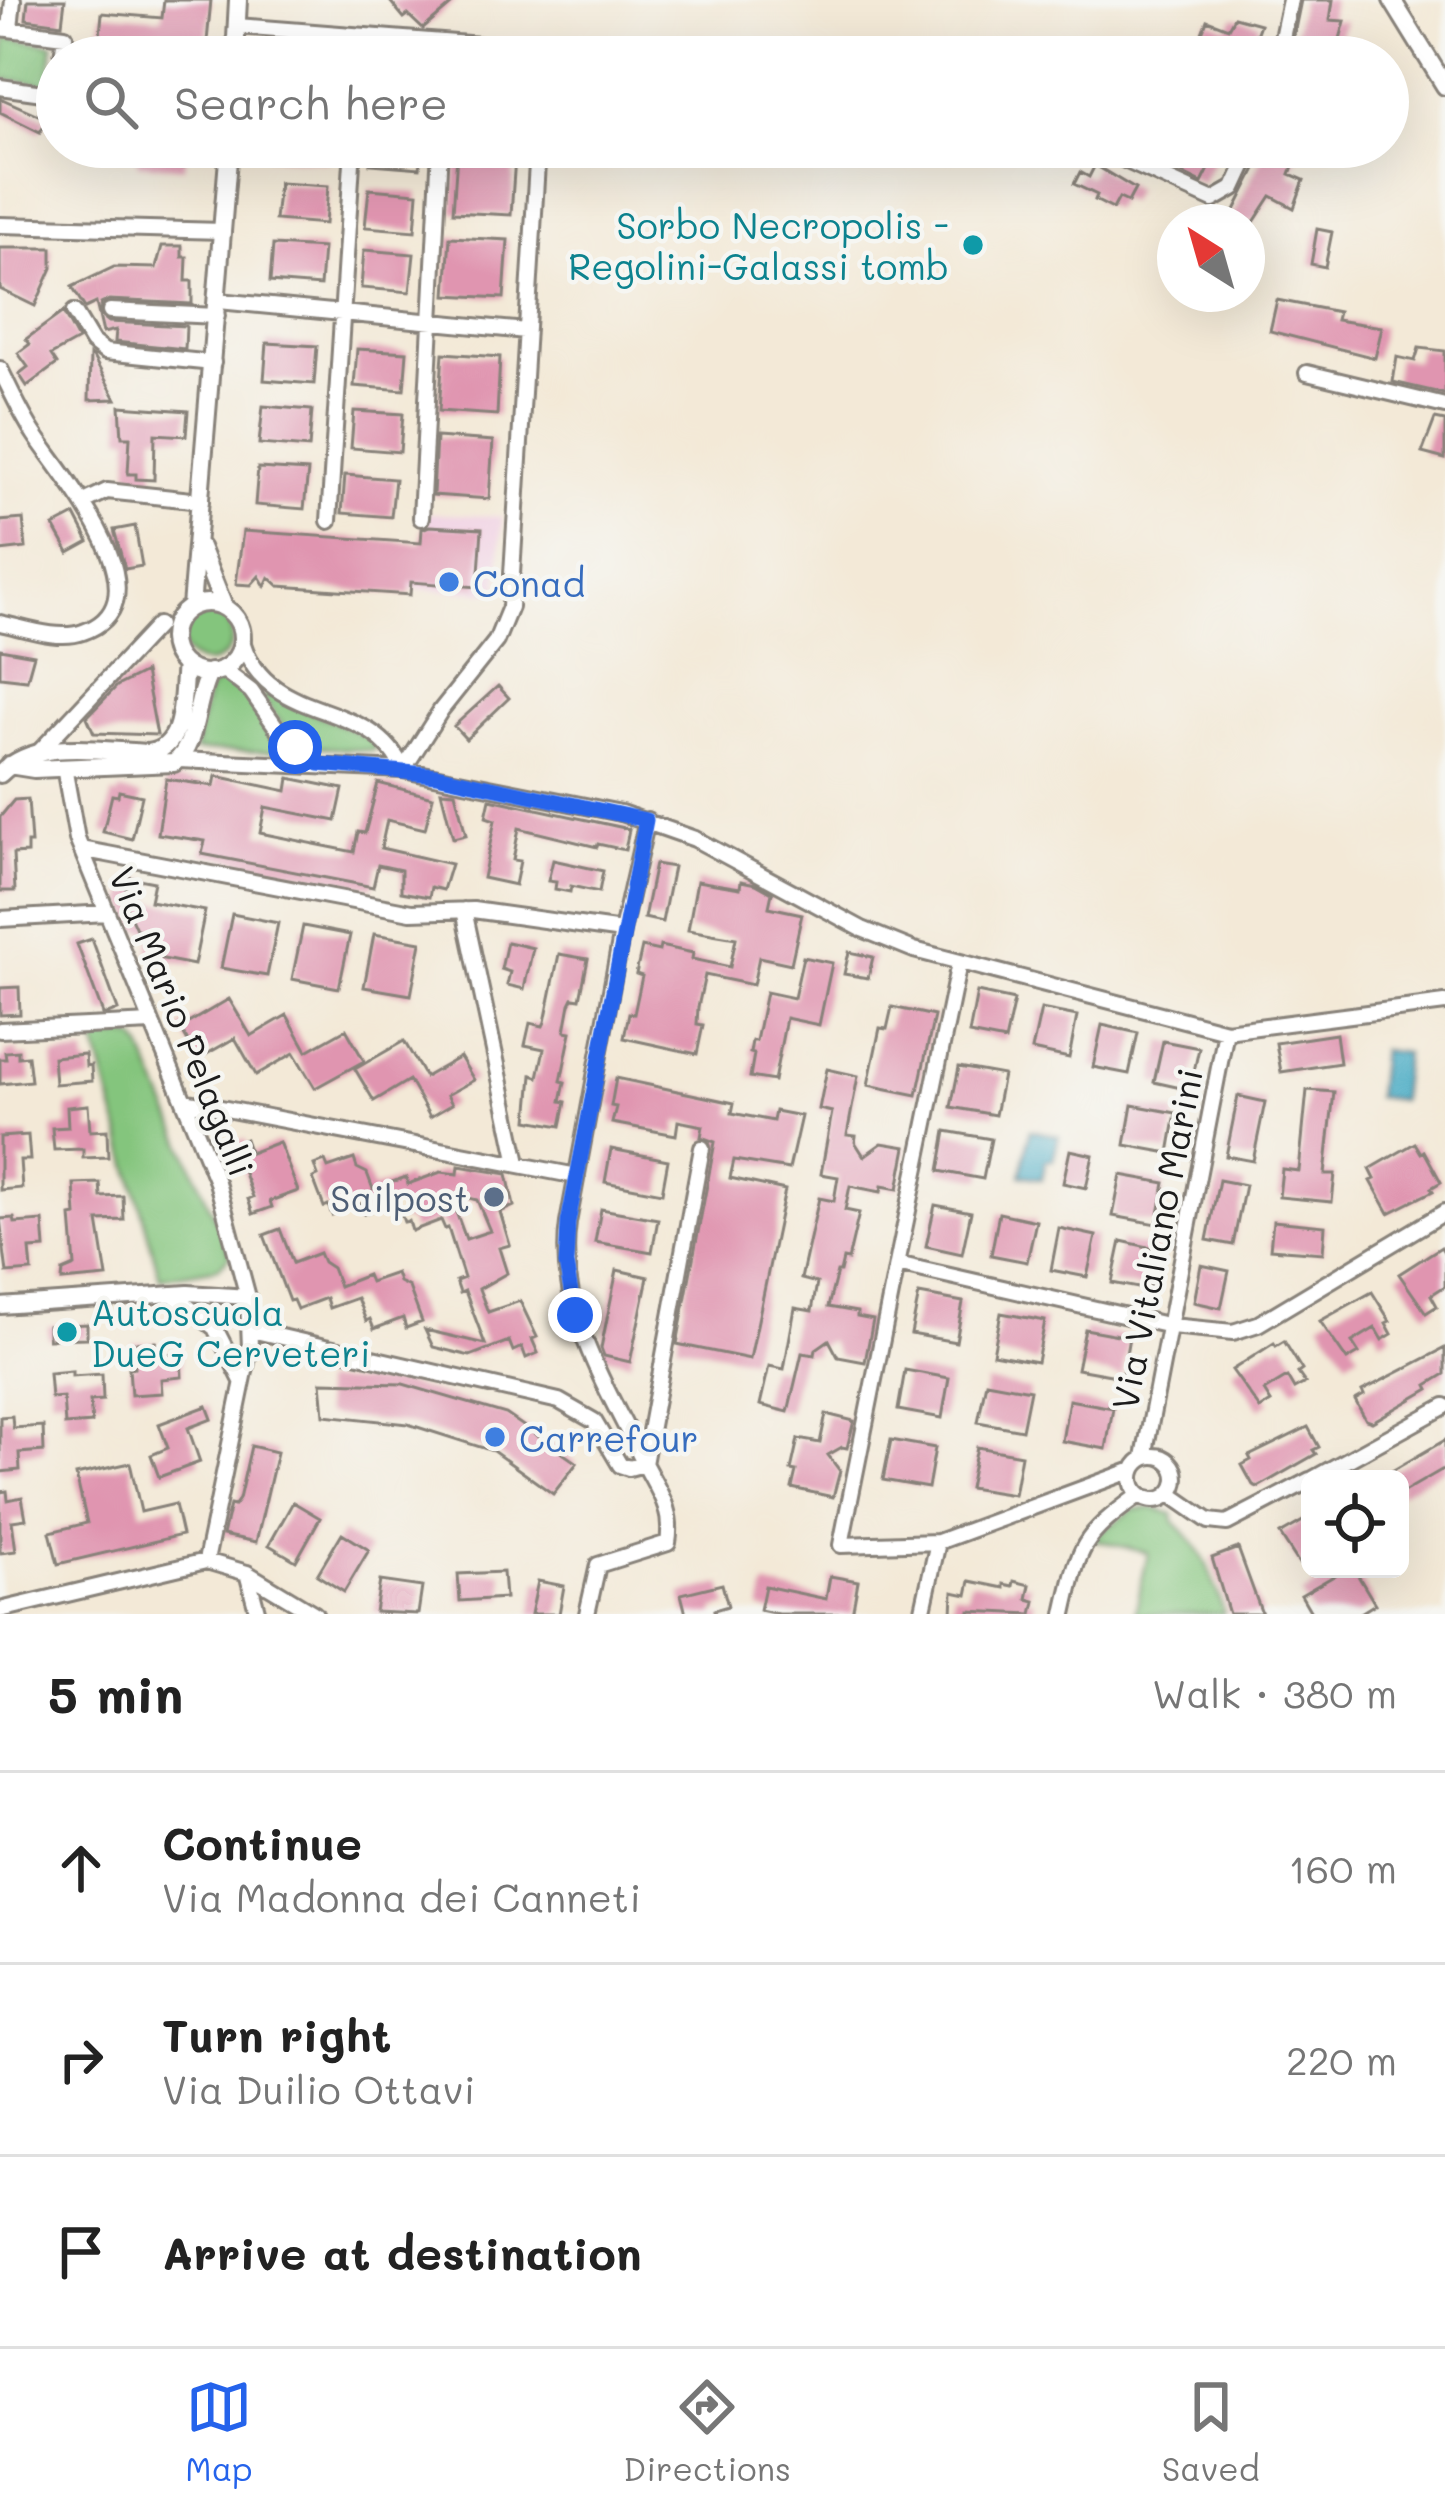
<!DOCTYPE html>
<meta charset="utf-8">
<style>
:root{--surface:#fff;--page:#f2f2f2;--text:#222;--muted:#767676;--line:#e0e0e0;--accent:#2563eb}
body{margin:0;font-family:Mali,sans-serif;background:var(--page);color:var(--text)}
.controls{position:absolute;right:36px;bottom:36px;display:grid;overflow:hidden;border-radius:18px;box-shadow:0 12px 48px #0002}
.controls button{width:108px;height:108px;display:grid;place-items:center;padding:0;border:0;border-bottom:3px solid var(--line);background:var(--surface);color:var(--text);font:60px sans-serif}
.compass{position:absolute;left:1157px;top:204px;width:108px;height:108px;border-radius:50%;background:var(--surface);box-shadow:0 12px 48px #0002;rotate:323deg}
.stop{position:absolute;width:36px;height:36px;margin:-27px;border:9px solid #2563eb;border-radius:50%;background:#fff}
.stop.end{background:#2563eb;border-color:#fff;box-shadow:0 3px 12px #0008}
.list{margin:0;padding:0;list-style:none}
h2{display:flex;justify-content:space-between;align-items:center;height:156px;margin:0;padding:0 48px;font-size:51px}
h2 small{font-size:39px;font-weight:400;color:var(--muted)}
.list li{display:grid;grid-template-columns:78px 1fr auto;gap:36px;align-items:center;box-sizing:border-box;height:192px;padding:0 48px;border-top:3px solid var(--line)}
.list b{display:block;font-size:45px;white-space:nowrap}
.list p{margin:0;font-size:39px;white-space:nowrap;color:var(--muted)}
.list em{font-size:39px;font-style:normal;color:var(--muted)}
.icon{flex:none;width:66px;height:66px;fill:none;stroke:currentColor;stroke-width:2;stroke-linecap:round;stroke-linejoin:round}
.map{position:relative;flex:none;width:1445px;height:1614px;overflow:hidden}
.search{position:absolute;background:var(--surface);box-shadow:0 12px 48px #0002;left:36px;right:36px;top:36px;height:132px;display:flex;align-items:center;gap:30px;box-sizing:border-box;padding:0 42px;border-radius:66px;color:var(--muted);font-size:45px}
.sheet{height:732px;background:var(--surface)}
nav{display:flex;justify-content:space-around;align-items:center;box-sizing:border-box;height:168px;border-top:3px solid var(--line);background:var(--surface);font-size:33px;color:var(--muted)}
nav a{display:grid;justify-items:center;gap:6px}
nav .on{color:var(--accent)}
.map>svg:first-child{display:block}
</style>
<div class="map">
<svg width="1445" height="1614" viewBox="0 0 1445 1614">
<rect width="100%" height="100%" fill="#f6f6f2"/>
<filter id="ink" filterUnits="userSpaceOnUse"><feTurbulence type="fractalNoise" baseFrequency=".00833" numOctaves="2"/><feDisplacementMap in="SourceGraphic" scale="24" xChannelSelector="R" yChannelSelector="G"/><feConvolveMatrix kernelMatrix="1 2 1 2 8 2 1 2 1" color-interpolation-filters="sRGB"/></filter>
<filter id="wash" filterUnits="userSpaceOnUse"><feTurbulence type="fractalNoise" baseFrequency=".004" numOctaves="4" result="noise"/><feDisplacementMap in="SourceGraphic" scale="48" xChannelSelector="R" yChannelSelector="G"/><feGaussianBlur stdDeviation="2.7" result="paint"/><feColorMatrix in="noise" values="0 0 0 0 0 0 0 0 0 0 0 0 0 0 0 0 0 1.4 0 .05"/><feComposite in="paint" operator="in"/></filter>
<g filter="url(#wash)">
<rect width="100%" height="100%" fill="#f3e9d7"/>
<path fill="#f1d0e3" d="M427 513 502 517 498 593 247 581 249 536 425 544Z"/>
<path fill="#84c57d" stroke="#50704c" stroke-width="3" d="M6 38 53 44 49 84 1 79Z
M180 637a26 26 0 1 1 52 0a26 26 0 1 1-52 0Z
M219 679C254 686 263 731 290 752L195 751 207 693Z
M267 691 374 741 375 747 373 751 306 746 293 739 263 699Z
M126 1036 136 1039 142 1048 224 1240 230 1256 218 1268 160 1278 95 1041Z
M1153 1508 1173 1514 1174 1521C1206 1551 1211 1573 1224 1614H1135L1148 1553 1092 1539 1134 1509Z"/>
<path fill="#42a8c2" stroke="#2f626f" stroke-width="3" d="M1381 1050 1405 1053 1400 1100 1376 1097Z
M1030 1130 1059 1136 1053 1160H1046L1042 1179 1021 1175Z"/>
<g id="blocks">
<path fill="#e095b0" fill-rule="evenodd" d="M28 0H65L62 24 26 19Z
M164 0H211L206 52 145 46 144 57H98L102 13 162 18Z
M389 0H457L423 29 408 15 404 18Z
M1301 0H1333L1330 20 1345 21 1337 50 1309 44 1307 52 1291 49Z
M1234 17 1260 24 1248 57H1206L1208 52 1197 46 1207 20 1228 28Z
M0 98 47 119 40 132 0 112Z
M138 147H187L184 168 137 164Z
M264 147H331L329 162 264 156Z
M372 147H422L420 168 370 164Z
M1173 147H1220L1202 183 1165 165Z
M1267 147 1298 153 1290 174 1304 180 1294 208 1271 196 1254 222H1229Z
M457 154 515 157 511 215 453 212Z
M1095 165 1135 189 1128 202 1119 198 1113 209 1095 200 1097 195 1074 184 1080 172 1089 177Z
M279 183 328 186 325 224 275 220Z
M369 189 418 193 415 231 365 227Z
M1317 229 1332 232 1325 267 1311 264Z
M450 237 508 240 504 298 446 295Z
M273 245 323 248 320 286 270 282Z
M162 246H182V257H187L186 281H192V304L109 300 101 304 100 315 109 322 186 326 185 349 115 342 116 330 103 333 96 303 85 308 72 287 114 267 156 268Z
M0 248H52V268L35 306 0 289Z
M364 250 414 254 410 292 361 288Z
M1277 300 1338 312 1336 320 1382 327 1375 358 1270 331Z
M63 312 78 340 51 355 57 364 27 386 19 374 28 367 18 353 30 344 26 339Z
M267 343 317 346 314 384 264 380Z
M1419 348 1445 351V394L1393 382 1397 357 1415 361Z
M357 349 407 352 404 390 354 386Z
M443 353 500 357 497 415 439 411Z
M90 355 93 357 116 399 89 400Z
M120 406 188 411 186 436 155 434 154 480 136 479V474H128L130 437H122Z
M263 406 312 410 309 448 259 444Z
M354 411 403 414 400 452 351 448Z
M1435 419 1445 421V459L1422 453Z
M436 437 493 441 489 499 433 495Z
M258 468 308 471 304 509 255 505Z
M345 475 395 479 391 517 342 513Z
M75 515 89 542 69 553 54 526Z
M23 519 26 548 0 551V521Z
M135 526 142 566 125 569 114 530Z
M429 526 482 529 478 587 411 582 410 595 279 586 269 577 265 586 259 576 251 585 236 584 243 531 421 543 422 529Z
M0 649 34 655 27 680 0 677Z
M145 672 157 735 94 733 87 717 117 686Z
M498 686 509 698 466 739 454 726Z
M216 776 287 791 289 778 343 789 336 821 265 807 260 833 354 852 358 832 365 833 378 783 433 797 425 829 387 820 381 848 451 864 443 890 431 887 429 897 401 892V870L378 865 373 887 202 854 205 841 158 834 166 779 214 786Z
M119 791 142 796 132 839 103 832 112 795 118 796Z
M441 791 455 792 466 835 453 838Z
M28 799 31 843H27V853L13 854 15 891H0V817L14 800Z
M490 799 629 829 625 850 598 844 597 847 519 828 513 860 520 861 515 885 483 878 495 820 486 817Z
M553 860 603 871 599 892 571 886 570 892 555 889 556 882 548 881Z
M655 864 673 867 662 922 644 918Z
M128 877 154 882 150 901 205 911 194 965 148 956 152 932 136 929 124 902Z
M697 881 740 888 741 881 756 884 772 893 769 907 802 914 791 964 759 957 753 985 705 975 698 1007 697 1024 703 1025 697 1054 624 1038 629 1013 634 1014 642 976 636 974 642 947 659 951 660 946 693 953 692 959 730 967 736 938 688 930Z
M232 914 278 923 267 976 221 968Z
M303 926 350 935 339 988 292 979Z
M374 934 421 942 411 995 364 987Z
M92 939 118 1010 108 1014H103L77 944Z
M507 942 533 948 524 989 507 985 510 972 501 969Z
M849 952 873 957 868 978 844 974Z
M559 954 588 959 580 999 573 998 570 1004 565 1031 571 1032 561 1081 565 1082 561 1101 566 1102 561 1126 528 1120 532 1075 538 1077 544 1049 525 1045 530 1023 543 1026 545 1022Z
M803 957 832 963 819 1025 786 1018 774 1081 750 1077 754 1054 750 1053 752 1041H756L766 992 794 998Z
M19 987 20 1014 0 1015V988Z
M977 992 1014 1000 1005 1041 969 1034Z
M229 999 251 1036 287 1015 307 1051 346 1029 364 1061 315 1088 294 1053 256 1075 235 1038 198 1059 180 1028Z
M892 1007 934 1016 917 1095 868 1085 880 1028 887 1029Z
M1041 1009 1077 1016 1069 1058 1032 1050Z
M1102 1025 1138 1033 1129 1074 1093 1067Z
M1336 1034 1340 1063 1281 1072 1276 1043Z
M404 1041 425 1077 460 1057 474 1080 447 1095 452 1104 430 1117 409 1080 374 1101 355 1069Z
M1163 1041 1199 1048 1190 1090 1154 1082Z
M18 1051V1057L28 1056 31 1081 0 1084V1059H6L5 1052Z
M85 1054 86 1066 91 1065 92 1081 55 1084 53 1057Z
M959 1067 1003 1075 995 1115 951 1107Z
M827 1069 858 1076 847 1135 856 1136 855 1142 864 1156 882 1143 906 1147 898 1189 882 1186 881 1192 850 1186 845 1210 859 1213 848 1260 843 1259 840 1272H837L828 1307 857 1312V1317L873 1320 865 1362 838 1357 829 1340 816 1349 815 1355 802 1353 788 1412 760 1405 769 1366 784 1369 795 1308 812 1311 817 1283 801 1279 819 1198 834 1201 838 1177 821 1174 832 1112 819 1109Z
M616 1078 734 1103 732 1113 763 1119 773 1121 775 1111 801 1116 789 1169 734 1160 730 1178 785 1190 750 1359 677 1344 715 1142 701 1137 703 1126 678 1121 676 1135 612 1123 616 1107 611 1106Z
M1307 1090 1334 1092 1325 1174H1335L1332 1202 1279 1197 1282 1169 1299 1171Z
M1238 1096 1265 1102 1253 1161 1226 1156Z
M88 1105 90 1131 107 1130 108 1157 83 1158V1149L54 1150 52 1128 68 1127 67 1107Z
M1132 1105 1176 1113 1169 1153 1125 1145Z
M946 1131 991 1139 983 1179 939 1171Z
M28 1135 30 1160H20L22 1188 0 1190V1137Z
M245 1139 250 1153 279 1142 298 1191 270 1201 272 1207 253 1214 248 1199 253 1197 233 1144Z
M1415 1143 1421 1153 1424 1151 1441 1182 1431 1188 1433 1191 1389 1213 1371 1181 1375 1179 1370 1169Z
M611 1149 668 1160 662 1193 605 1182Z
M1070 1150 1093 1155 1086 1188 1063 1183Z
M354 1159 357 1168 367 1173 373 1189 406 1177 408 1184 441 1172 458 1174 459 1166 507 1174 514 1206 500 1212 510 1245 499 1248 507 1273 479 1289 488 1312 520 1301 537 1337 532 1339 538 1353 526 1358 522 1347 513 1351 509 1341 470 1356 433 1347 425 1330 485 1344 465 1291 460 1293 456 1281 464 1278 448 1228 445 1229 441 1220 412 1231 409 1221 404 1222 396 1201 364 1214 360 1204 332 1215 328 1205 324 1207 313 1178 318 1176 314 1165 325 1161 328 1168ZM449 1193 477 1200 490 1231 466 1239Z
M1121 1175 1165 1183 1157 1224 1113 1216Z
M1219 1180 1245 1185 1233 1245 1207 1240Z
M100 1183 101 1197 123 1196 124 1220 98 1221 107 1277 62 1281 63 1271 75 1266 71 1216 76 1215 74 1184Z
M935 1205 971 1212 962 1254 926 1246Z
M601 1209 658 1219 652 1252 595 1242Z
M999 1213 1036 1221 1027 1262 991 1255Z
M14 1218 15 1223 43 1221 45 1248 30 1249 32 1271 7 1273 0 1219Z
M1273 1221 1325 1226 1323 1253 1270 1249Z
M1059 1228 1096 1236 1087 1277 1051 1270Z
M280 1229 293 1263 319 1253 323 1262 332 1268 339 1286 367 1275 370 1282 396 1273 399 1282 409 1287 422 1322 406 1328 403 1318 374 1329 370 1319 366 1321 357 1298 329 1308 326 1298 297 1309 293 1300 289 1301 264 1235Z
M1121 1241 1157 1249 1149 1290 1112 1283Z
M1441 1247 1445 1254V1286L1431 1295 1437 1306 1426 1313 1399 1274Z
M1201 1265 1229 1271 1221 1308 1194 1302Z
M617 1270 648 1277 630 1362 604 1356 601 1348Z
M1372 1292 1390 1321 1386 1323 1392 1334 1382 1340 1375 1328 1352 1342 1359 1353 1347 1360 1320 1321Z
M919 1294 963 1302 956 1342 911 1334Z
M1001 1313 1045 1321 1037 1362 993 1354Z
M87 1324V1338L48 1339V1326Z
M1085 1329 1129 1337 1122 1377 1077 1369Z
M1284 1341 1302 1370 1298 1373 1305 1383 1294 1389 1287 1377 1264 1391 1271 1402 1260 1409 1232 1370 1274 1343 1276 1346Z
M156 1342 157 1355 181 1353 182 1377 161 1379 162 1393 131 1395 129 1368 135 1367 133 1343Z
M1445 1348V1374L1427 1385 1429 1389 1372 1422 1366 1420 1355 1400 1364 1395 1362 1391Z
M905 1370 949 1378 942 1418 898 1410Z
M72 1371V1376L102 1374 103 1400 90 1401 92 1423 65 1425 63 1397 51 1398 49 1373Z
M321 1382 403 1384 506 1414 577 1463 553 1494 493 1451 408 1424 324 1415Z
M986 1382 1030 1390 1022 1430 978 1422Z
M1069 1400 1113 1408 1106 1449 1062 1441Z
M207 1406 212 1419 188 1428 200 1462 159 1477 151 1455 168 1448 159 1424Z
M826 1414 854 1421 847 1448 842 1447 828 1455 840 1471 833 1497 792 1488 796 1471 791 1470 798 1439 820 1443Z
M12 1416 13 1428 43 1426 44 1451 19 1453 20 1470 0 1472V1417Z
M1308 1427 1319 1447 1313 1450 1316 1454 1258 1487 1253 1485 1242 1465 1251 1460 1249 1456Z
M891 1440 935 1448 928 1488 883 1480Z
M1445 1440V1468L1400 1494V1479H1378Z
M251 1446 277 1452 256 1542 223 1535 230 1505 234 1506 239 1499Z
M977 1447 1021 1455 1014 1495 969 1488Z
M130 1463 141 1512 175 1504 182 1535 58 1564 50 1532 87 1523 76 1475Z
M7 1491 8 1500 22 1497 26 1519 12 1521 16 1551 0 1553V1492Z
M293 1502 320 1518 296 1561 269 1545Z
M1310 1517V1560L1300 1565 1280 1534Z
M342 1533 369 1550 344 1592 317 1575Z
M1238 1548 1262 1614H1229L1212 1558Z
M1346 1569H1354L1375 1604 1359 1614H1312L1301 1595Z
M503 1572 505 1598 460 1601 458 1574Z
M830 1576 858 1581 852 1614H778L760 1610 765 1586 826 1599Z
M380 1581 422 1587 418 1614 375 1612Z
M538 1581 564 1586 559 1614H531Z
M970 1581 1004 1588V1584L1013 1586 1014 1581 1030 1585 1027 1599 1035 1601 1032 1614 970 1611V1614H952L953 1592 967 1595Z
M722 1584 728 1606 714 1610 715 1614H686L681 1594Z"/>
</g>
</g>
<g filter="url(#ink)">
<use href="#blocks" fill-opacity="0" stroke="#88827a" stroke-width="3"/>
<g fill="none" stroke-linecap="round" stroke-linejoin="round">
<g stroke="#88827a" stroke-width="20">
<path id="minor" d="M237 26 507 47 531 57
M0 28 65 36 62 57
M10 29 13 0
M359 57 361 37
M1278 57 1290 0
M0 87 57 95
M1096 147 1213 200 1234 188 1253 147
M0 225 223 231
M219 301 526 331
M110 311 217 316
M74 312 92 342 105 352 213 363
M0 369C11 391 21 414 35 435 60 473 172 601 83 632 59 641 24 628 0 623
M1307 373 1445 406
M84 502 107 491 201 501
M421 518 440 147
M329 521 353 147
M242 641C268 727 372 695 403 770
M222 669 251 691 284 738 315 761
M39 752 158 625
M179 760 403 770 621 813 695 839 862 929 914 950 1226 1031 1445 1003
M64 767 77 839 217 1182 248 1297 250 1347 206 1561
M403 770 441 710 496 641 510 607 538 147
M81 849 411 912 473 910 622 931
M464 910 518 1163
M0 919 107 913
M959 963 897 1264 1171 1326 1233 1332 1258 1324 1445 1212
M0 1030 152 1023
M184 1101 577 1176
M897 1264 841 1545 938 1542 1133 1470
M172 1294 215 1328 242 1381
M0 1306 188 1293 248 1297
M251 1330 559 1401 594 1421 620 1465 629 1468 644 1464 702 1148
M1132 1478a22 22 0 1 1 44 0a22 22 0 1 1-44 0Z
M1144 1457 1226 1031
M1313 1479 1445 1406
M1170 1494 1209 1521 1227 1523 1310 1480
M247 1573 258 1614
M0 1610 206 1561 247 1573 315 1614
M587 1614 598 1565 668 1543C674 1506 656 1489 641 1457 605 1384 556 1307 568 1223L622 931 647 820
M922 1614 938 1542
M1064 1614C1079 1546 1081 1537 1139 1495"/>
</g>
<g stroke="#88827a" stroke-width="22">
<path id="tertiary" d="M1392 0 1445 86
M235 57 238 0
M200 547 224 607
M172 638a35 35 0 1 1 70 0a35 35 0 1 1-70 0Z
M191 607 229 147
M9 765 34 769 174 763C199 743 194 700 210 672
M0 774C38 737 99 751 148 753 187 748 181 696 185 665"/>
</g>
<use href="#minor" stroke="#fff" stroke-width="14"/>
<use href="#tertiary" stroke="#fff" stroke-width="16"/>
</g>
</g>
<g fill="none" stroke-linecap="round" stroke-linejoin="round" filter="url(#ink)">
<path stroke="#2563eb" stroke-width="15" d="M295 747 319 764 436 775 646 820 568 1223 566 1264 575 1315"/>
</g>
<g fill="#0f9aa8" stroke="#f6f6f2" stroke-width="4.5">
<circle cx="973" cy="245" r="12"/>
<circle cx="67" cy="1332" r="12"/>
</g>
<g fill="#3f7fe0" stroke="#f6f6f2" stroke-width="4.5">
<circle cx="449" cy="582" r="12"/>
<circle cx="495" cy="1437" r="12"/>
</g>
<circle fill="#5c6f8a" stroke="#f6f6f2" stroke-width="4.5" cx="494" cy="1197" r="12"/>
<g text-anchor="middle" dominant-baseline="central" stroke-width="9" stroke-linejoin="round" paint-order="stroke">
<g font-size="36" fill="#0d838f" stroke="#f6f6f2" text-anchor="end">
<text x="949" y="224">Sorbo Necropolis -<tspan x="949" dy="41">Regolini-Galassi tomb</tspan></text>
<text x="91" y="1311" text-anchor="start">Autoscuola<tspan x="91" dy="41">DueG Cerveteri</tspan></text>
</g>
<g font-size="36" fill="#366cbe" stroke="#f6f6f2" text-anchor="start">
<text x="473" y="582">Conad</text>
<text x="519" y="1437">Carrefour</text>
</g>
<g font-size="36" fill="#1c1c1c" stroke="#f6f6f2">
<text transform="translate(183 1021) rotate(68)">Via Mario Pelagalli</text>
<text transform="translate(1156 1239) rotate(-79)">Via Vitaliano Marini</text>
</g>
<g font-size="36" fill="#4e5e75" stroke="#f6f6f2" text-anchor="end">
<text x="470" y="1197">Sailpost</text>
</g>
</g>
</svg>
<div class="controls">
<button><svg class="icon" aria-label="locate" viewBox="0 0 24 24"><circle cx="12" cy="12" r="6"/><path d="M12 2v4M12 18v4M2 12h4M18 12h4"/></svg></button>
</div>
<svg class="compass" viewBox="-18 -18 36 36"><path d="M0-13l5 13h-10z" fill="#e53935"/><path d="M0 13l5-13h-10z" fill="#767676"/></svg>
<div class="stop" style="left:295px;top:747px"></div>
<div class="stop end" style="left:575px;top:1315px"></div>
<div class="search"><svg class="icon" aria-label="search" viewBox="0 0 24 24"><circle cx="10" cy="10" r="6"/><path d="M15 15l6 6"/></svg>Search here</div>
</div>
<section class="sheet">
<h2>5 min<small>Walk · 380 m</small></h2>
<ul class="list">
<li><svg class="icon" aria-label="ahead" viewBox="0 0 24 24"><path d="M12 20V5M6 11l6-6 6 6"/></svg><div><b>Continue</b><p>Via Madonna dei Canneti</p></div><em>160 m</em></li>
<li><svg class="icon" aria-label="right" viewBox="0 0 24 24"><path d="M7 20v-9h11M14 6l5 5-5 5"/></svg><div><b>Turn right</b><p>Via Duilio Ottavi</p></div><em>220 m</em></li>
<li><svg class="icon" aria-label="arrive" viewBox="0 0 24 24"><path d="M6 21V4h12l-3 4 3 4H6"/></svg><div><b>Arrive at destination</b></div></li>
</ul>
</section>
<nav>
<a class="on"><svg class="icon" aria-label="map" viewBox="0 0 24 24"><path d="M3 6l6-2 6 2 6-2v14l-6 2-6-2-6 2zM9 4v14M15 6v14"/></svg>Map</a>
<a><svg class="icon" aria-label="directions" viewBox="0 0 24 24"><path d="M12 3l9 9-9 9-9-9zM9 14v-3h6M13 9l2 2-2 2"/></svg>Directions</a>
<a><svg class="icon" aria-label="saved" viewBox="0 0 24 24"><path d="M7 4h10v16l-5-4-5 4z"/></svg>Saved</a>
</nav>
